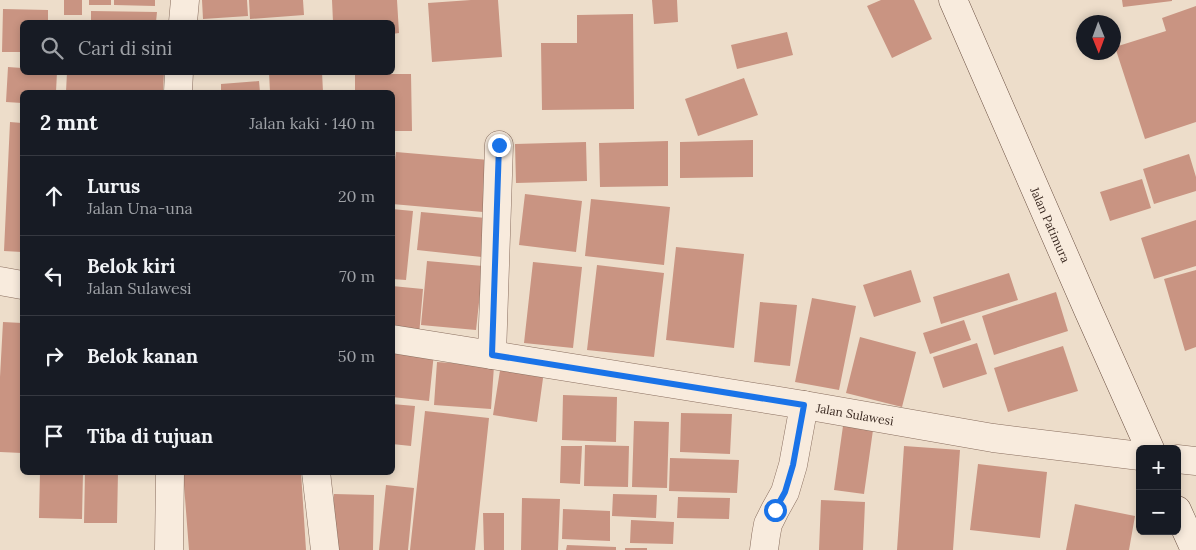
<!DOCTYPE html>
<html lang="id">
<meta charset="utf-8">
<style>
:root{--surface:#171b24;--page:#242831;--text:#f1f3f6;--muted:#9ea1a6;--line:#363941}
body{margin:0;font-family:Lora,serif;background:var(--page);color:var(--text)}
.controls{position:absolute;right:15px;bottom:15px;display:grid;overflow:hidden;border-radius:8px;box-shadow:0 2px 8px #0003}
.controls button{width:45px;height:45px;display:grid;place-items:center;padding:0;border:0;border-bottom:1px solid var(--line);background:var(--surface);color:var(--text);font:25px sans-serif}
.compass{position:absolute;left:1076px;top:15px;width:45px;height:45px;border-radius:50%;background:var(--surface);box-shadow:0 2px 8px #0003;rotate:179deg}
.stop{position:absolute;width:15px;height:15px;margin:-11px;border:4px solid #1a73e8;border-radius:50%;background:#fff}
.stop.end{background:#1a73e8;border-color:#fff;box-shadow:0 1px 5px #0008}
.list{margin:0;padding:0;list-style:none}
h2{display:flex;justify-content:space-between;align-items:center;height:65px;margin:0;padding:0 20px;font-size:21px}
h2 small{font-size:16px;font-weight:400;color:var(--muted)}
.list li{display:grid;grid-template-columns:32px 1fr auto;gap:15px;align-items:center;box-sizing:border-box;height:80px;padding:0 20px;border-top:1px solid var(--line)}
.list b{display:block;font-size:19px;white-space:nowrap}
.list p{margin:0;font-size:16px;white-space:nowrap;color:var(--muted)}
.list em{font-size:16px;font-style:normal;color:var(--muted)}
.icon{flex:none;width:28px;height:28px;fill:none;stroke:currentColor;stroke-width:2;stroke-linecap:round;stroke-linejoin:round}
.map{position:relative;flex:none;width:1196px;height:550px;overflow:hidden}
.search{position:absolute;background:var(--surface);box-shadow:0 2px 8px #0003;left:20px;top:20px;width:375px;height:55px;display:flex;align-items:center;gap:12px;box-sizing:border-box;padding:0 18px;border-radius:8px;color:var(--muted);font-size:19px}
.panel{position:absolute;background:var(--surface);box-shadow:0 2px 8px #0003;left:20px;top:90px;width:375px;height:385px;border-radius:8px}
.map>svg:first-child{display:block}
</style>
<div class="map">
<svg width="1196" height="550" viewBox="0 0 1196 550">
<rect width="100%" height="100%" fill="#edddca"/>
<path fill="#c99482" d="M64 0H82V15H64Z
M89 0H111V5H89Z
M114 0H155V6L114 5Z
M202 0H247L248 16 203 19Z
M249 0H303L304 15 250 19Z
M332 0H397L399 33 392 34V22H333Z
M471 0H498L502 57 432 62 428 3Z
M652 0H677L678 22 654 24Z
M881 0H914L932 39 892 58 867 6Z
M1122 0H1172V1L1123 7Z
M1196 6V122L1145 139 1115 47 1166 31 1162 18Z
M3 9 48 10V22H22V52H2Z
M91 11 157 12 156 22H91Z
M633 14 634 109 542 110 541 43H577V15Z
M787 32 793 55 737 69 731 45Z
M8 67 22 68V72H57L56 92H22V103L6 102Z
M67 72H164L163 92H66Z
M217 72H234V74L217 75Z
M269 72H322L323 92H270Z
M355 74H411L412 131H392V92H355Z
M744 78 758 115 698 136 685 99Z
M259 81 260 92H221V84Z
M10 122 22 123V252L4 251Z
M753 140V177L680 178V142Z
M668 141V186L600 187 599 143Z
M586 142 587 181 516 183 515 144Z
M396 152 489 160 483 212 392 204V187Z
M1189 154 1196 177V191L1154 204 1143 169Z
M1142 179 1151 208 1110 221 1100 192Z
M525 194 582 201 576 252 519 245Z
M591 199 670 207 664 265 585 256Z
M392 209 413 211 406 280 392 279Z
M421 212 486 218 482 257 417 250Z
M1196 220V266L1154 279 1141 238Z
M676 247 744 254 734 348 666 340Z
M427 261 483 266 476 330 421 325Z
M533 262 582 267 573 348 524 343Z
M597 265 664 273 654 357 587 350Z
M911 270 921 302 874 317 863 285Z
M1196 270V347L1185 351 1164 279Z
M1009 273 1018 300 941 324 933 297Z
M392 286 423 289 419 335 392 332Z
M1056 292 1068 331 994 355 982 316Z
M812 298 856 306 839 390 795 382Z
M760 302 797 305 790 366 754 362Z
M964 320 971 340 930 354 923 333Z
M3 322 22 323V453L0 452V377Z
M860 337 916 352 902 407 846 393Z
M977 343 987 374 943 388 933 357Z
M1063 346 1078 391 1008 412 994 368Z
M392 349 434 353 429 401 392 397Z
M437 362 494 366 491 409 434 405Z
M501 364 544 371 537 422 493 415Z
M563 395 617 397 616 442 562 440Z
M392 404 415 406 411 446 392 444Z
M425 411 489 418 475 550H410Z
M681 413 732 414 730 454 680 452Z
M634 421 669 422 667 488 632 487Z
M843 426 873 430 864 494 834 490Z
M585 445 629 446 628 487 584 486Z
M561 446H582L580 484 560 483Z
M904 446 960 450 953 550H897Z
M670 458 739 460 737 493 669 491Z
M978 464 1047 472 1040 538 970 530Z
M40 472H83L82 519 39 518Z
M85 472H118L117 523H84Z
M183 472H301L306 550H189Z
M386 485 414 488 408 550H379Z
M334 494 374 495 373 550H333Z
M613 494 657 495 656 518 612 516Z
M678 497 730 498 729 519 677 518Z
M522 498 560 499 558 550H521Z
M821 500 865 502 863 550H819Z
M1075 504 1135 516 1129 550H1066Z
M563 509 610 511V541L562 539Z
M483 513H504V550H484Z
M631 520 674 522 673 544 630 543Z
M567 545 616 547V550H566Z
M625 548H647V550H625Z"/>
<g fill="none" stroke-linecap="round" stroke-linejoin="round">
<g stroke="#896e5f" stroke-width="29">
<g id="street">
<path d="M183 22 185 0"/>
<path d="M178 92 179 72"/>
<path d="M0 281 22 285"/>
<path id="s1" d="M392 339 804 405 993 438 1140 456"/>
<path d="M492 355 499 145"/>
<path d="M1177 459 1196 461"/>
<path d="M316 472 325 550"/>
<path d="M169 550 170 472"/>
<path d="M764 550 766 535 768 524 775 510 785 492 793 465 804 405"/>
</g>
</g>
<g stroke="#6b5042" stroke-width="29">
<g id="secondary">
<path id="s2" d="M953 0 1088 310 1150 449"/>
<path d="M1177 510 1195 550"/>
</g>
</g>
<use href="#street" stroke="#f8ebdd" stroke-width="28"/>
<use href="#secondary" stroke="#f8ebdd" stroke-width="28"/>
</g>
<g fill="none" stroke-linecap="round" stroke-linejoin="round">
<path stroke="#1a73e8" stroke-width="6" d="M499 145 492 355 804 405 793 465 785 492 775 510"/>
</g>
<g text-anchor="middle" dominant-baseline="central" stroke-width="5" stroke-linejoin="round" paint-order="stroke">
<g font-size="12" fill="#3a2921" stroke="#f5e8d9">
<text stroke="none"><textPath href="#s2" startOffset="245">Jalan Patimura</textPath></text>
<text stroke="none"><textPath href="#s1" startOffset="469">Jalan Sulawesi</textPath></text>
</g>
</g>
</svg>
<div class="controls">
<button>+</button>
<button>−</button>
</div>
<svg class="compass" viewBox="-18 -18 36 36"><path d="M0-13l5 13h-10z" fill="#e53935"/><path d="M0 13l5-13h-10z" fill="#9ea1a6"/></svg>
<div class="stop" style="left:775px;top:510px"></div>
<div class="stop end" style="left:499px;top:145px"></div>
<div class="search"><svg class="icon" aria-label="search" viewBox="0 0 24 24"><circle cx="10" cy="10" r="6"/><path d="M15 15l6 6"/></svg>Cari di sini</div>
<section class="panel">
<h2>2 mnt<small>Jalan kaki · 140 m</small></h2>
<ul class="list">
<li><svg class="icon" aria-label="ahead" viewBox="0 0 24 24"><path d="M12 20V5M6 11l6-6 6 6"/></svg><div><b>Lurus</b><p>Jalan Una-una</p></div><em>20 m</em></li>
<li><svg class="icon" aria-label="left" viewBox="0 0 24 24"><path d="M17 20v-9H6M10 6l-5 5 5 5"/></svg><div><b>Belok kiri</b><p>Jalan Sulawesi</p></div><em>70 m</em></li>
<li><svg class="icon" aria-label="right" viewBox="0 0 24 24"><path d="M7 20v-9h11M14 6l5 5-5 5"/></svg><div><b>Belok kanan</b></div><em>50 m</em></li>
<li><svg class="icon" aria-label="arrive" viewBox="0 0 24 24"><path d="M6 21V4h12l-3 4 3 4H6"/></svg><div><b>Tiba di tujuan</b></div></li>
</ul>
</section>
</div>
